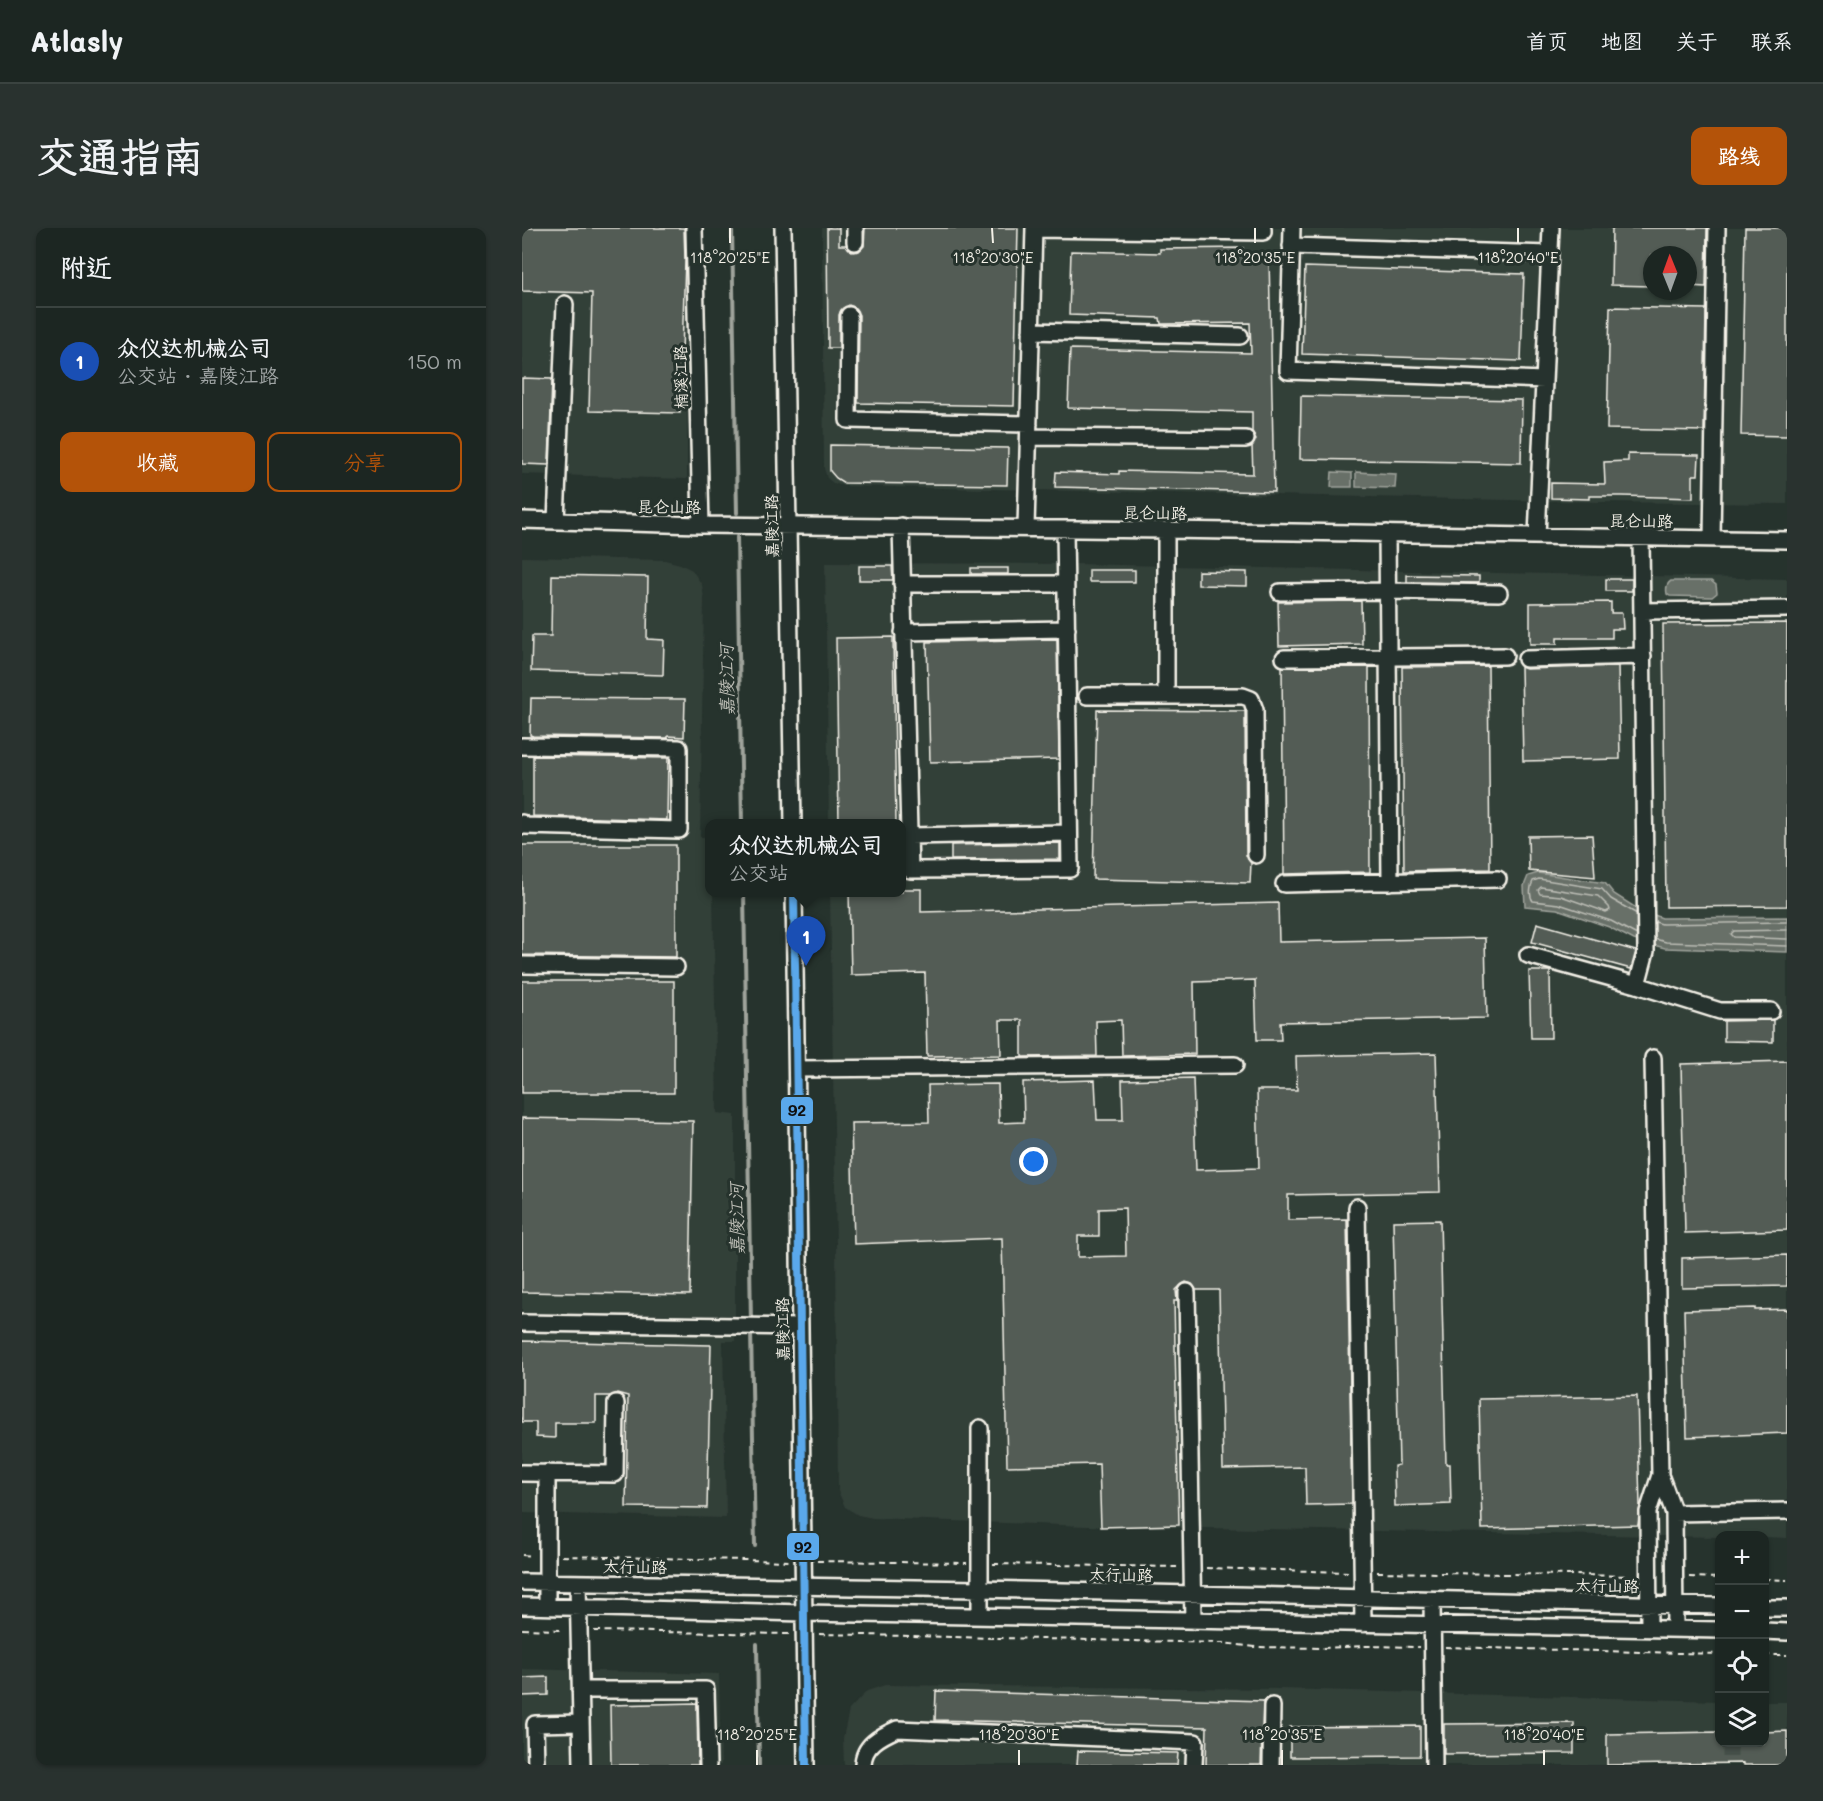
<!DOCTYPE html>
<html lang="zh">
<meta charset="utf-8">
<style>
:root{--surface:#1c2622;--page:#29322f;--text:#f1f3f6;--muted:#a0a5a5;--line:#3a4340;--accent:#b45309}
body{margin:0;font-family:Mali,"LXGW WenKai TC",sans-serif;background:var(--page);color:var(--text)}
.controls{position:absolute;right:18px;bottom:18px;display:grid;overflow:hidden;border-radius:12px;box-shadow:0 2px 4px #0004}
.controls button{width:54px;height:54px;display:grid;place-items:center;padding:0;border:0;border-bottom:2px solid var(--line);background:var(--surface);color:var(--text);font:30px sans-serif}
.compass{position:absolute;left:1121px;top:18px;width:54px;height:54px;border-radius:50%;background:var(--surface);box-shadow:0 2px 4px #0004;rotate:359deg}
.you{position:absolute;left:512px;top:934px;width:21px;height:21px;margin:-15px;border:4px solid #fff;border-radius:50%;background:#1a73e8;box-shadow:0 0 0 9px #1a73e833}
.badge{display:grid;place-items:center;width:39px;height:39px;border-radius:50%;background:var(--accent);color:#fff;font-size:20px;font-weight:700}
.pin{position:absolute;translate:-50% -50px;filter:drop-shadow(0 2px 3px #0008)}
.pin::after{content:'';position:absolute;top:32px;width:21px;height:18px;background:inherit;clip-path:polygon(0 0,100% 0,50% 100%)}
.popup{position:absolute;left:183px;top:591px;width:201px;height:78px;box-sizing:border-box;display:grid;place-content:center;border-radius:12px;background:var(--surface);filter:drop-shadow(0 2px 4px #0005);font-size:20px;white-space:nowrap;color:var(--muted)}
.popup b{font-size:22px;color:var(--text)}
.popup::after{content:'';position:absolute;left:50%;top:100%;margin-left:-12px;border:12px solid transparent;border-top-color:var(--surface)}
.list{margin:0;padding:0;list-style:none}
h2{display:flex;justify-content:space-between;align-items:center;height:78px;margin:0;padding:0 24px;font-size:26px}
h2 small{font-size:20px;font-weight:400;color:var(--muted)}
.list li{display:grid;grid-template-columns:39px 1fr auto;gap:18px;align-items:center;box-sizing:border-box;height:108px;padding:0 24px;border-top:2px solid var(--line)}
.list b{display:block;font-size:22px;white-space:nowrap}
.list p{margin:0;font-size:20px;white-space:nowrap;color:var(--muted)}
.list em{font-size:20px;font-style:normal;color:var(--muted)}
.actions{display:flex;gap:12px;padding:18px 24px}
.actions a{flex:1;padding:14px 0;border:2px solid var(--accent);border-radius:12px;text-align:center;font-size:21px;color:var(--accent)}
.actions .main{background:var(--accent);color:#fff}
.icon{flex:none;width:33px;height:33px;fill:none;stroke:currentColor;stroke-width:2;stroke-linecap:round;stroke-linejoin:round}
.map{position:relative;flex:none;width:1265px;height:1537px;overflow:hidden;border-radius:12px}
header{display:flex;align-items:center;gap:36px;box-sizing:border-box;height:84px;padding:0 30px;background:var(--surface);border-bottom:2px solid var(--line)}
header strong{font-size:28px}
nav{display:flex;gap:33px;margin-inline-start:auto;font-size:21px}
.intro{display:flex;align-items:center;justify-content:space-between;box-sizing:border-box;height:144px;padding:0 36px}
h1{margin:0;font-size:42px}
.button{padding:15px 27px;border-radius:12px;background:var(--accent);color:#fff;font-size:21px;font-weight:700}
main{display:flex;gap:36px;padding:0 36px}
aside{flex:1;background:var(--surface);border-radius:12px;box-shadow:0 2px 4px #0004}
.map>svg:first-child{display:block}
</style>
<header>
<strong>Atlasly</strong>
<nav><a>首页</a><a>地图</a><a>关于</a><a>联系</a></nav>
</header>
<div class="intro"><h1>交通指南</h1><a class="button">路线</a></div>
<main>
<aside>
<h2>附近<small></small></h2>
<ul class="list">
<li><span class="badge" style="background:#1a4fb4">1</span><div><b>众仪达机械公司</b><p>公交站 · 嘉陵江路</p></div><em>150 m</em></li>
</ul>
<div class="actions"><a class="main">收藏</a><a>分享</a></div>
</aside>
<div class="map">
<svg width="1265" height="1537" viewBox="0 0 1265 1537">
<rect width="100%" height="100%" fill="#26332d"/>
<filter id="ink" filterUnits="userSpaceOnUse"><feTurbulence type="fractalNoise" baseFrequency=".0167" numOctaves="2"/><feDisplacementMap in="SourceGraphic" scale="12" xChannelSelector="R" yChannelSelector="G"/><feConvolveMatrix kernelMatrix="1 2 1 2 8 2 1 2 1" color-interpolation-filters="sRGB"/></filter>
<g filter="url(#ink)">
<path fill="#333f39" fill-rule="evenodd" d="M0 0H165V251L0 246Z
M300 0H1265V276L1078 274 322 258 311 255 305 250 302 240ZM1130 27H1166V63H1130Z
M0 329 143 332 158 336 170 342 180 357 182 371 178 609H188V664L191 665 195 885 213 887V1113H201L204 1290 0 1285Z
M303 335 551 336 1265 351V1310L1243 1309 1242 1308 1197 1309 565 1298 351 1290 336 1287 323 1279 316 1263 314 1018 308 665 380 664V596L307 595Z
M0 1441 197 1446 199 1537H0Z
M363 1457 758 1461 1197 1473 1198 1514H1242L1243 1474H1265V1537H322L321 1510 327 1482 345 1463Z"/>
<path fill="#676f68" stroke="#9fa39b" stroke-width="1.5" d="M810 244 830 245V259H809Z
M834 244 874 246 873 260 834 259Z
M1149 353H1189L1194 357 1195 365 1190 369 1148 368 1145 366C1144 361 1144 356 1149 353Z
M1016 645 1083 655 1092 666 1114 680 1140 690 1265 689V724L1143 720 1112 712 1087 699 1035 681 1003 678 1002 658 1006 648Z"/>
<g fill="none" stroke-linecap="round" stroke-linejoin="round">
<path stroke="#bcbdb5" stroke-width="1.5" d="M1019 659 1076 668 1087 679 1088 682 1084 684 1039 668 1018 666 1016 662Z
M1115 686 1089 671 1080 661 1017 651 1011 653C1008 659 1007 668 1011 673L1037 676 1089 693 1115 707
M1133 694 1140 696 1265 694
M1265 702 1212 703 1209 706 1212 709 1265 711
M1133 711 1144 714 1265 718"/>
<path stroke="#9fa39b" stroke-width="4" d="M210 0 215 285
M215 309 220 596
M222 664 229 1095
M229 1103 233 1318
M235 1416 237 1537"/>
</g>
<path fill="#525c55" stroke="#f4f1e8" stroke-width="1.5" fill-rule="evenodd" d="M0 0H162L163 32 158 185 67 183 70 65 0 63Z
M305 0H317V17H324L328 22 332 24 337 23 342 18 343 0H496L492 178 336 175 337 87 332 79 327 77 319 82 317 87V120H306Z
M1090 0H1185L1184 59 1166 58V27H1130V58L1089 57Z
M1223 0H1265V208L1219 207Z
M721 20V29H747L752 264 533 259 534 244 597 246V243L731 246 730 218 734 211 730 204V184L546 180 548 121 729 125 728 95 639 96 638 90 547 87 549 23 638 25V21Z
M783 39 1002 46 999 133 780 126Z
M1088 79 1184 81 1182 203 1085 201Z
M0 150 30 151 27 237 0 236Z
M779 168 1000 172 999 235 778 231Z
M308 217 486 220 485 257 322 255 314 250 308 243Z
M1106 226 1177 227 1176 247H1171V270L1100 268H1067V271L1029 270V255L1083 256 1082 234 1106 233Z
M337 338H370L371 352H337Z
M449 340H486V346H449Z
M567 342H613V354H567Z
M676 343 725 344V358L676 357Z
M30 347 126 349 125 411 142 412 141 447 9 443 10 408H29Z
M885 347 957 348V355L885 354Z
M1084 351H1110V363H1084Z
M839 373 840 416 757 418 756 374Z
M1089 374V385H1100L1101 401H1090V410H1035V416H1008V375Z
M1265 395V678L1144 679 1141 396Z
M371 409 374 596H317L314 410Z
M535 411 537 531 408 534 405 414Z
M966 438 968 641 882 643 880 439Z
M1096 438 1098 531 1001 533 999 439 1004 441Z
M760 439H847L848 644 762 646Z
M9 470 163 471 162 509 146 508V510L11 508 8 507Z
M575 482 723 483 724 627 729 635 728 655 571 651Z
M11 528 146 530 145 592 11 588Z
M1070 607 1073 649 1007 643 1006 608Z
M538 615V631L429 632V617Z
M0 617H154V729L0 727Z
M380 661H399V684L756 675 757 714 963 710 965 790 758 794 759 812H735L733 752 672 754 673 826 600 828 599 792 574 793 575 828 500 829V792H478L479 827 405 828 403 745 329 747 327 664H380Z
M1015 695 1114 723 1109 741 1010 714Z
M1007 743H1028L1029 810H1009Z
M0 753H152V865H0Z
M1251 792V814L1202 813V793Z
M914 825 918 964 766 967V992L825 991 830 1276 784 1277 783 1239 701 1241 697 1062H674L670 1056 664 1054 660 1056 654 1062 655 1073H652L657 1297 579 1299 577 1236 485 1238 480 1010 332 1016 329 895 407 894 406 857 476 856 477 895 502 894 501 854 573 852 575 892H601L600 852 671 850 674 942 737 940 735 862H775L774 828ZM603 980 604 1028 556 1029V1008H577V981Z
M1265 833V1002L1163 1005 1159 836Z
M0 890 171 893 168 1067 0 1064Z
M918 992 924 1236H928L929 1276 873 1278 872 1238 877 1237 871 993Z
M1265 1027V1058L1160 1060V1030Z
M1233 1080V1082L1265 1081V1205L1165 1209 1162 1082Z
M0 1113 189 1117 185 1280 104 1279 106 1168 95 1165 88 1168H74V1195H33V1210L14 1209V1194H0Z
M1115 1168 1118 1278 1116 1297 960 1301 957 1171Z
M26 1449V1467L0 1468V1450Z
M414 1463 741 1473 739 1537H684L685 1499 413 1492Z
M175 1475 176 1537H89L88 1477Z
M1052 1495V1525L922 1526V1496Z
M898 1498V1528L768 1529V1499Z
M1265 1503V1537H1221V1535L1085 1537V1506L1197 1504V1515H1242V1504Z
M556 1523 656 1525 655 1537H555Z"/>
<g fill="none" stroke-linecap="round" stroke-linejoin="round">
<path stroke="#455049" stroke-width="15" stroke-dasharray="15 8" stroke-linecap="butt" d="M1208 1514V1537"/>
<g stroke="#f4f1e8" stroke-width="20">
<path id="minor" d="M172 0 179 297
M261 0 271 596
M770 0 766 143 1022 152
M512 1 741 4V0
M333 14V0
M769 18 1028 26
M327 87 326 192 507 196
M509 103 718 108
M507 209 724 211
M0 292 179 297 644 302 1265 312
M34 293 43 76
M379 298 388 642 548 641 543 301
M504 300 512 0
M644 302V468
M865 305 868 654
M1015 308 1029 0
M1190 311 1195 0
M380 356H544
M758 364 865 363 977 365
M1120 383 1265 381
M381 404 545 401
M762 430 983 428
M1004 431 1121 428
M565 468H721L729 471 733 482 734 627
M0 518 157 520V602L3 598 0 595
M387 608 547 605
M762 656 976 651
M272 664 284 1537
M1006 727 1115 757 1124 723 1119 310
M0 737 154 739
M1115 757 1198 783H1249
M1131 830 1138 1247
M275 841 713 837
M835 979 841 1396
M665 1064 671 1393
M0 1095 278 1099
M0 1245 93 1246 94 1175
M1152 1285 1265 1283
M0 1354 457 1361 1198 1378
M56 1355 60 1537
M910 1372 912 1537
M0 1378 282 1385 1198 1402
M25 1379V1245
M1242 1380H1265
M458 1388V1200
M1127 1401 1126 1284 1138 1247 1152 1285 1153 1401
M1242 1403 1265 1404
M58 1462H184L186 1537
M14 1537 13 1496 59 1495
M341 1537C341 1517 359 1508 375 1501L673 1514 672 1537
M749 1537 750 1478"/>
</g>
<path stroke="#f4f1e8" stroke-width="2" stroke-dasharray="6 4.5" stroke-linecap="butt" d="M0 1327 10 1328
M40 1328 268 1333
M295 1333 445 1335
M471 1336 655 1339
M684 1340 826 1344
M855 1344 1114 1348
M1167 1349 1198 1350
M1242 1351 1265 1352
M0 1401 42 1402
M72 1403 267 1406
M297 1406 701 1415 734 1419 800 1420 844 1418 897 1419
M923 1419 1198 1426
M1242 1427H1265"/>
<use href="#minor" stroke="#26332d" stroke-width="15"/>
<g stroke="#26332d" stroke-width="12">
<path id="bus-1" d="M272 664 284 1537"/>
</g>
<use href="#bus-1" stroke="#5aa8eb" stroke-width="8"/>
</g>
</g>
<path fill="none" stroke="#f4f1e8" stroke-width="2" d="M208 0V15M470 0 471 15M733 0V15M996 0V15M235 1522V1537M497 1522V1537M760 1522V1537M1022 1522V1537"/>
<g text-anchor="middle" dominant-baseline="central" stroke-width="6" stroke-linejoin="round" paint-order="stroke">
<g font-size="16" fill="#f4f1e8" stroke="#26332d">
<text transform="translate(158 149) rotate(-91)">楠溪江路</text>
<text transform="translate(147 278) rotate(1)">昆仑山路</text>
<text transform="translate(633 284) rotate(1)">昆仑山路</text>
<text transform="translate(1119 292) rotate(1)">昆仑山路</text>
<text transform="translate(249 298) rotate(-91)">嘉陵江路</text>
<text transform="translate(260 1101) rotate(-91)">嘉陵江路</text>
<text transform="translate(113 1338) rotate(1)">太行山路</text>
<text transform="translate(599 1346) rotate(1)">太行山路</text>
<text transform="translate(1085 1357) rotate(1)">太行山路</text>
</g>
<g font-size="18" font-style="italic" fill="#bcbdb5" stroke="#26332d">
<text transform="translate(204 452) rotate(-91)">嘉陵江河</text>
<text transform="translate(214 991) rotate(-91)">嘉陵江河</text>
</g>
</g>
<g font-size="15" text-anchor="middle" fill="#f4f1e8" stroke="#26332d" stroke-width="6" stroke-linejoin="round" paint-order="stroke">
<text x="208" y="35">118°20'25"E</text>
<text x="471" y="35">118°20'30"E</text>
<text x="733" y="35">118°20'35"E</text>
<text x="996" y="35">118°20'40"E</text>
<text x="235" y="1512">118°20'25"E</text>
<text x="497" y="1512">118°20'30"E</text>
<text x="760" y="1512">118°20'35"E</text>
<text x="1022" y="1512">118°20'40"E</text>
</g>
<g stroke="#26332d" stroke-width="2">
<rect x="258" y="868" width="34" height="29" rx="6" fill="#5aa8eb"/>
<rect x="264" y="1304" width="34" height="29" rx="6" fill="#5aa8eb"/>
</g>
<g font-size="16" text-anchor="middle" font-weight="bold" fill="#111">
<text x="275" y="888">92</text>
<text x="281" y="1325">92</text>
</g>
</svg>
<div class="controls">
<button>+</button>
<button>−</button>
<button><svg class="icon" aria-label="locate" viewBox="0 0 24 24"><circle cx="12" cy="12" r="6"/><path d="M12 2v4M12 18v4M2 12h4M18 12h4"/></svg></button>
<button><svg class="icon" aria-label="layers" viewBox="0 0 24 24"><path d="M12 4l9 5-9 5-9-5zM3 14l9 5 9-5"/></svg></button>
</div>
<svg class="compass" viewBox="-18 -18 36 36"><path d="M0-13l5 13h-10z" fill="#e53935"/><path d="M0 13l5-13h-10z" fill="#a0a5a5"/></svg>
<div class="you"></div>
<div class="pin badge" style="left:284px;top:738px;background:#1a4fb4">1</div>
<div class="popup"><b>众仪达机械公司</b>公交站</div>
</div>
</main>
